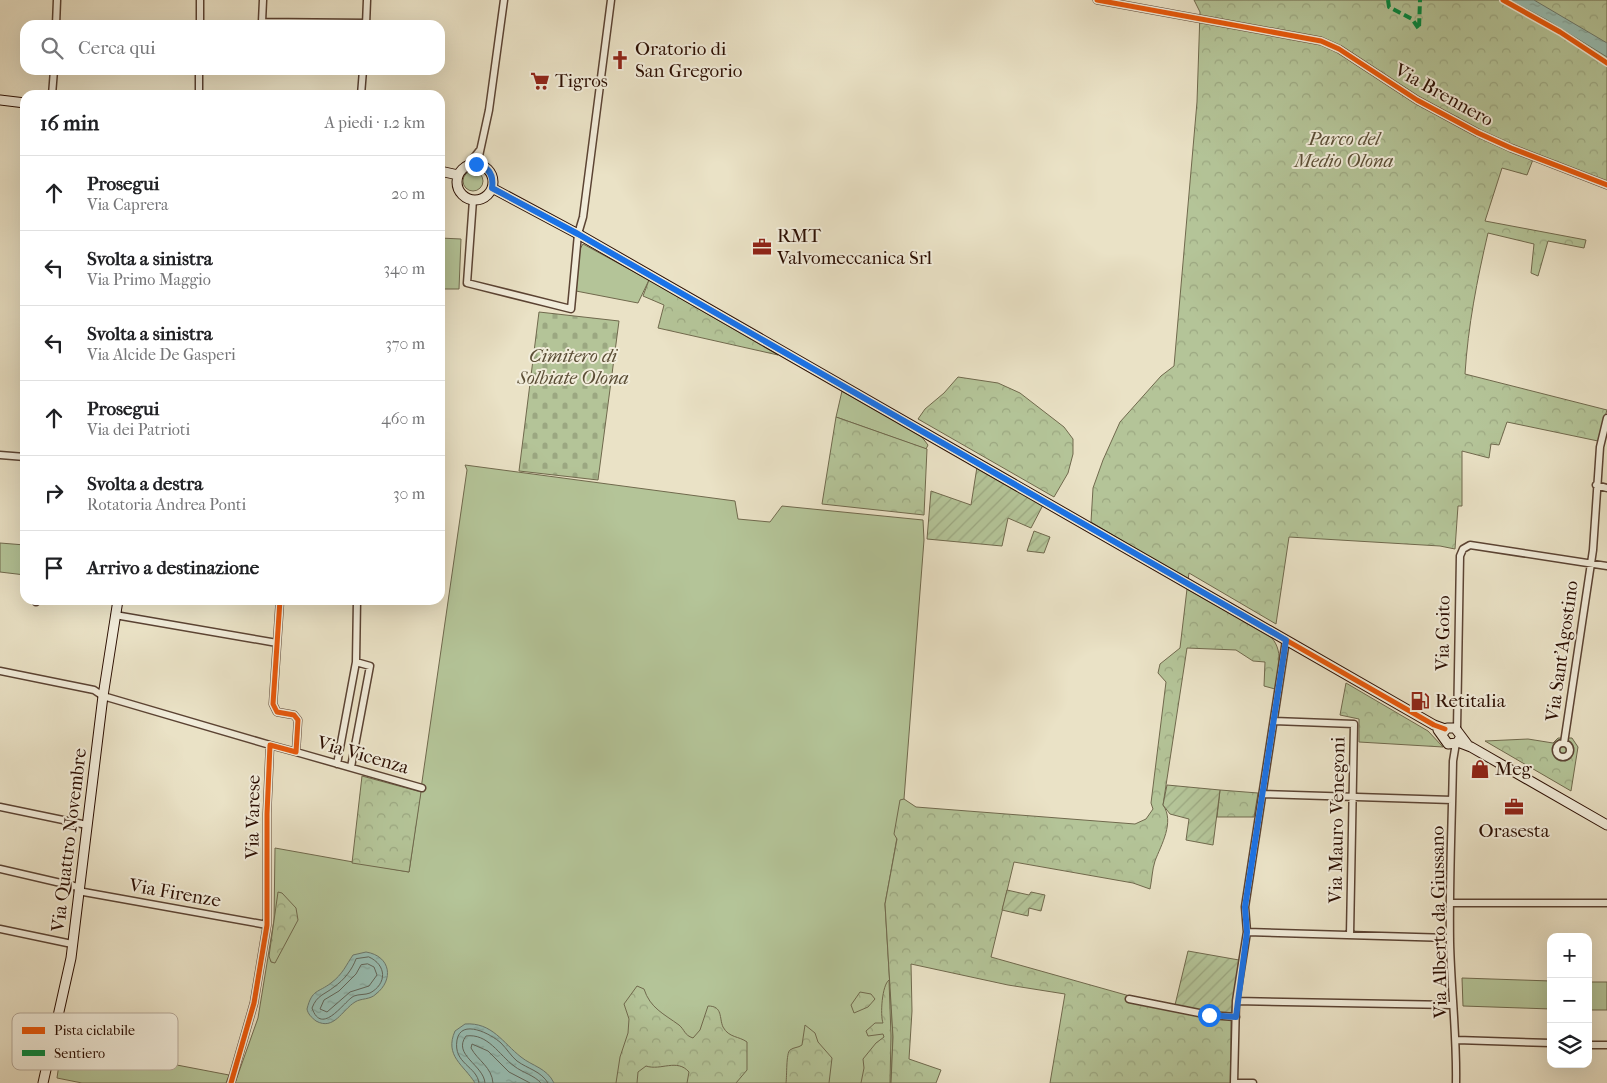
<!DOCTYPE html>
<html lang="it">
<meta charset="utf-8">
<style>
:root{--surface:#fff;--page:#f6f6f6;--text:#202124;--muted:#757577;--line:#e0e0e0}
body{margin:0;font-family:"IM FELL French Canon",serif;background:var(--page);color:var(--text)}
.controls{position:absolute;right:15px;bottom:15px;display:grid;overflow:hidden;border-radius:10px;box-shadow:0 5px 20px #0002}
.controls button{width:45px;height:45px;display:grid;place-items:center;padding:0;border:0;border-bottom:1px solid var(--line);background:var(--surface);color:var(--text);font:25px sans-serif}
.stop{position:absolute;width:15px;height:15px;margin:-11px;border:4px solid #1a73e8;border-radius:50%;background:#fff}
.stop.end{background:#1a73e8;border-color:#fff;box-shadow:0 1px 5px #0008}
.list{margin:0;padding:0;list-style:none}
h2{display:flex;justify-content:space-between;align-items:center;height:65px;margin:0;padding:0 20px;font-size:21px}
h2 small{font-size:16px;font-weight:400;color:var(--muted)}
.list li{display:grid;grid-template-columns:32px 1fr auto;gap:15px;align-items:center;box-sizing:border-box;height:75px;padding:0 20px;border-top:1px solid var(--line)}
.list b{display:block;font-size:19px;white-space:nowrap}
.list p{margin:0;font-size:16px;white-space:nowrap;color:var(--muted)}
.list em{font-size:16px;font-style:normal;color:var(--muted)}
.icon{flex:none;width:28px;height:28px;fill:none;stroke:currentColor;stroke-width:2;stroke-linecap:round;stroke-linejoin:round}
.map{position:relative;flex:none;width:1607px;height:1083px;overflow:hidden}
.search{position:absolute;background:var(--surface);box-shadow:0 5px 20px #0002;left:20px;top:20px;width:425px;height:55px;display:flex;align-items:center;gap:12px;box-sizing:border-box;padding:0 18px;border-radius:15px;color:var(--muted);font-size:19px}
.panel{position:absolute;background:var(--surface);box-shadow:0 5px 20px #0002;left:20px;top:90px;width:425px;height:515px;border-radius:15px}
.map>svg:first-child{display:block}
</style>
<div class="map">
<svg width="1607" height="1083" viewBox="0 0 1607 1083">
<defs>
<pattern id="forest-crowns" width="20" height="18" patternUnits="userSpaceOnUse" patternTransform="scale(1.25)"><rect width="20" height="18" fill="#b4c498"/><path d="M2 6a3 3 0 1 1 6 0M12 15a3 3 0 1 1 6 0" fill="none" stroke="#9ba781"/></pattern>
<pattern id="cemetery-stones" width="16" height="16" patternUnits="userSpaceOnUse" patternTransform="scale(1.25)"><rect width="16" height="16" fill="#b4c498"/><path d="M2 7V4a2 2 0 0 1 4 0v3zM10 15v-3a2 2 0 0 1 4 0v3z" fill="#9ba781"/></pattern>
<pattern id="garden-furrows" width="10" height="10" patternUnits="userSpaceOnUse" patternTransform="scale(1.25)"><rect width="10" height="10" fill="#b4c498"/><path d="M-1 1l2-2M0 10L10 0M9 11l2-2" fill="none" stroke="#9ba781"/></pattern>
<pattern id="water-ripples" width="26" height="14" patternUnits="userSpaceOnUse" patternTransform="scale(1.25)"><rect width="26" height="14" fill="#98beb3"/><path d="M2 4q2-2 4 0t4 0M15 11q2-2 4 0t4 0" fill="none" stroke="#83a298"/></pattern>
</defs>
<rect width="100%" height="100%" fill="#eae2c6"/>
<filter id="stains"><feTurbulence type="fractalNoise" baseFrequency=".004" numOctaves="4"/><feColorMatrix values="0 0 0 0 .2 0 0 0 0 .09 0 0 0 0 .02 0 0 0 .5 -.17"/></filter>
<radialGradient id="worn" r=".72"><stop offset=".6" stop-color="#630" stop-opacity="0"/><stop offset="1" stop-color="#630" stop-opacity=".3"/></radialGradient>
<path fill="#b4c498" stroke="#70694d" d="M463 181a10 10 0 1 1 20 0a10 10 0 1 1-20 0Z
M440 238 461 239 459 289H440Z
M583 244 649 280 638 303 576 291 580 249Z
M842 391 921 436 928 445 926 449 836 417Z
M465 465 735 501 738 519 770 522 782 506 923 520 924 540 904 799 885 904 893 1037 891 1083H235L258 1018 274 920 275 848 409 872 467 470Z
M0 543 25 545V575L0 572Z
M1462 978 1551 981V1009L1463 1006Z
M1588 982H1607V1010H1588Z
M62 1043 229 1075 226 1083H82L57 1078Z"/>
<path fill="url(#forest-crowns)" stroke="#70694d" d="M1194 0H1607V185L1534 157 1527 175 1502 168 1485 221 1586 240 1584 248 1548 241 1538 276 1531 273 1534 244 1488 233C1477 280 1468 326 1465 374L1607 410 1598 441 1507 422 1499 445 1491 444 1489 458 1462 451V506H1458L1455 549 1440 546 1289 537 1276 624 1189 573 1188 580 1091 522 1093 488 1103 460 1120 422 1161 376 1174 366 1197 102 1200 12Z
M649 280 778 355 658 328 664 305 643 296Z
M958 377 998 383 1020 393 1064 427 1073 439V454L1068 473 1054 497 918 419 925 409 944 393Z
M836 417 927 449 924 515 822 504Z
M1187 589 1269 635C1285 650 1278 669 1275 689L1264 686 1265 662 1253 661 1236 650 1187 648 1163 805C1175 822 1161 845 1155 861 1152 870 1152 880 1150 889L1133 883 1014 862 991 957 1151 1002 1231 1019V1083H1050L1065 994 1008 985 911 964 912 1011 909 1059 941 1070 936 1083H891L893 1037 885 904 897 839 894 834 900 800 904 799 916 807 1135 824 1146 819 1153 809 1151 803 1166 682 1158 673 1160 664 1180 648Z
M1346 683 1428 731 1443 747 1359 742V719L1340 715Z
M1558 738H1572L1578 747 1571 791 1485 741 1528 739 1553 743Z
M362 776 421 792 409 872 352 863Z
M1220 790 1258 793 1254 817H1217Z
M278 892 282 893 296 908 298 920 275 963 271 962 269 956Z
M889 980 891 1036 890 1083H861L864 1068 863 1059 876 1043 884 1037 883 1034 868 1036 866 1031 875 1023H883C880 1015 882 985 889 980Z
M637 986 644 989C650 1008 664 1014 679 1025 685 1030 684 1035 693 1038L700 1030 708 1006C723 1006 719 1018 723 1027 729 1038 739 1036 747 1042V1070L736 1083H687L689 1072C677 1058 661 1071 646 1066L638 1072 637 1083H616L620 1057 628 1033 629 1019 624 1004Z
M860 992 871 994 875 999 868 1007 854 1013 851 1005Z
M805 1025 815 1033 818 1042 832 1058 829 1083H786C787 1076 786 1053 790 1050 794 1047 798 1048 802 1045Z"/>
<path fill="url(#cemetery-stones)" stroke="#70694d" d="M539 312 619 321 598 480 519 471Z"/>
<path fill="url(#garden-furrows)" stroke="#70694d" d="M977 467 1043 505 1031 528 1008 518 1002 546 927 539 931 491 971 505Z
M1034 531 1050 537 1044 553 1027 551Z
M1167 785 1220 790 1213 845 1186 840 1189 819 1170 814 1163 805Z
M1007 890 1029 895 1031 892 1045 895 1041 911 1029 908 1028 916 1002 910Z
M1188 951 1239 960 1231 1014 1208 1013 1175 1005Z"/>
<path fill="url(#water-ripples)" stroke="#6c786c" d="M1510 0H1534L1607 43V57L1547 20Z
M366 952C391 956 394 980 376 994 370 1000 361 998 355 1002 342 1010 334 1031 316 1021 311 1017 308 1014 307 1009 312 989 318 993 331 983 343 974 346 965 353 955Z
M465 1024C492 1022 503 1043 521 1057 532 1066 547 1068 554 1083H475C464 1065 444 1056 455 1031Z"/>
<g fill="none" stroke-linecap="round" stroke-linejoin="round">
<path stroke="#62665a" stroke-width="1" d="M369 957C387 965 387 984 370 993 365 995 359 994 354 996 344 1001 322 1037 312 1008 317 995 324 995 334 987 344 980 352 970 356 959Z
M368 964 374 967 377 975 369 986 350 992 327 1012 320 1009 324 1000 339 991 356 974 361 965Z
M479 1083C477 1066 453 1064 457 1040 461 1018 491 1034 501 1043 507 1049 511 1056 517 1061 528 1069 541 1071 548 1083
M485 1083C484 1065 452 1055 466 1036 488 1033 499 1055 514 1066 523 1073 534 1075 541 1083
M493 1083C492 1067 478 1061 471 1048L472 1044 488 1051 509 1072 530 1083"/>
<g stroke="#5b4333" stroke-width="9">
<path id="street" d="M1097 0 1321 41 1339 49 1417 100 1478 133 1511 148 1607 185
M262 22 263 0
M56 25 57 0
M200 25V0
M262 25V22L366 23
M366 25 367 0
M199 70V95
M52 95 54 70
M361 95 363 70
M468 165 479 151
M482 165 479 156 489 110 504 0
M473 200 467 283 571 309 578 234 583 217 611 0
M0 455 25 457
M1596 485 1607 488
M36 602V600
M115 615 277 643
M0 671 94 690 103 696 270 745
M1274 721 1354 724 1350 935
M1457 729 1460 556 1463 549 1470 545 1607 566
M1456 743 1453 761C1452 821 1449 882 1450 942 1451 989 1457 1036 1456 1083
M1564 743 1593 550 1600 447 1607 418
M1556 750a7 7 0 1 1 14 0a7 7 0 1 1-14 0Z
M296 752 422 788
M337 764 356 662 357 600
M351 767 370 666 356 662
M1263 794 1452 800
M0 807 87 825
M0 869 78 887
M78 891 267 925
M1452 903H1607
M0 929 72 944
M1247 932 1450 938
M1129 999 1209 1015 1236 1017
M1236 1001 1452 1005
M1457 1040 1551 1043
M1588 1045H1607
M231 1083 254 1003 267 925V814L270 745 296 752 298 720 294 715 277 712 273 704 280 600
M1234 1083 1236 1001 1247 932 1245 907 1286 640
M1235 1083H1253"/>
</g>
<g stroke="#2b0e02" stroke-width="11">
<path id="secondary" d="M0 100 25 103
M457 182a18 18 0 1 1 36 0a18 18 0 1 1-36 0Z
M440 171 458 175
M492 188 578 234 1434 725 1445 729
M1438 730 1448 744 1457 743 1460 738
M1442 734 1447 728H1455L1467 744
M1458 742 1471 747 1607 825
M43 1083 71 958 103 696 118 600"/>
</g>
<use href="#street" stroke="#f1ecda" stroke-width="6"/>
<use href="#secondary" stroke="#f1ecda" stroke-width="9"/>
<path stroke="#00873e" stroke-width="4" stroke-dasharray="8 4" stroke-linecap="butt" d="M1388 0 1389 7 1412 19 1419 29 1420 0"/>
<g stroke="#f1ecda" stroke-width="8">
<path id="cycleway" d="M1097 0 1321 41 1339 49 1417 100 1478 133 1511 148 1607 185
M1503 0 1560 32 1607 63
M492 188 578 234 1434 725 1445 729
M231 1083 254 1003 267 925V814L270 745 296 752 298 720 294 715 277 712 273 704 280 600"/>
</g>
<use href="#cycleway" stroke="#e8590c" stroke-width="5"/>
</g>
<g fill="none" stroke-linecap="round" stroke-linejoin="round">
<path stroke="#1a73e8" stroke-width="6" d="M476 164C489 167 494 175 492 188L578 234 1286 640 1245 907 1247 932 1236 1017 1209 1015"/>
</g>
<defs>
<g id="church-bare" transform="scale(1.5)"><path d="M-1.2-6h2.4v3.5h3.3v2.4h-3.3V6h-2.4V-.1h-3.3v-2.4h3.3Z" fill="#8f2418" stroke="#f1ecda" stroke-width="2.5" paint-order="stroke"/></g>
<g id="supermarket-bare" transform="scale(1.5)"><path d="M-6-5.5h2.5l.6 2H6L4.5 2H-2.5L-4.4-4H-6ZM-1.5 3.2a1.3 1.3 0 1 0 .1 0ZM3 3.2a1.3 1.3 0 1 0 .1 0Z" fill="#8f2418" stroke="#f1ecda" stroke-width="2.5" paint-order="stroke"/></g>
<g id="office-bare" transform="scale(1.5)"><path d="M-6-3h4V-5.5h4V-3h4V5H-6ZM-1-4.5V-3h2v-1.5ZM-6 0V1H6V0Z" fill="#8f2418" stroke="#f1ecda" stroke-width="2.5" paint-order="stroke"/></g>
<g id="fuel-bare" transform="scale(1.5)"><path d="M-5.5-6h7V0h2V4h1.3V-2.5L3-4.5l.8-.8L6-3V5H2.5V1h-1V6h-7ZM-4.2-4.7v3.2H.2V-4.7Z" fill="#8f2418" stroke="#f1ecda" stroke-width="2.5" paint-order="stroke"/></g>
<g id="shop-bare" transform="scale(1.5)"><path d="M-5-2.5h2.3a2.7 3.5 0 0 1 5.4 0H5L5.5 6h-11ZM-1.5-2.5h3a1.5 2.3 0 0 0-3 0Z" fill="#8f2418" stroke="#f1ecda" stroke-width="2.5" paint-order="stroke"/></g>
</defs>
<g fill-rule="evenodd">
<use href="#church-bare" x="620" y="60"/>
<use href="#supermarket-bare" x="540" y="81"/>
<use href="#office-bare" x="762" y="247"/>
<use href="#fuel-bare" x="1420" y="701"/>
<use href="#shop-bare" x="1480" y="769"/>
<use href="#office-bare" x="1514" y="807"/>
</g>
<g text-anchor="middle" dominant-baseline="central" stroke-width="4" stroke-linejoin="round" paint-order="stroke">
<g font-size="19" fill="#2b0e02" stroke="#f1ecda" text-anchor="start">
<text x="635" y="49">Oratorio di<tspan x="635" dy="22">San Gregorio</tspan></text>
<text x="555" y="81">Tigros</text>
<text x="777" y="236">RMT<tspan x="777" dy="22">Valvomeccanica Srl</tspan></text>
<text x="1435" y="701">Retitalia</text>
<text x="1495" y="769">Meg</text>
<text x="1514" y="831" text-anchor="middle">Orasesta</text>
</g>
<g font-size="19" fill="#2b0e02" stroke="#f1ecda">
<text transform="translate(1444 95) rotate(29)">Via Brennero</text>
<text transform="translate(1443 633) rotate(-89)">Via Goito</text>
<text transform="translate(1562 651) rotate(-82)">Via Sant'Agostino</text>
<text transform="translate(363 755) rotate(16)">Via Vicenza</text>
<text transform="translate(253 817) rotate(-89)">Via Varese</text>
<text transform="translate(1337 820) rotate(-89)">Via Mauro Venegoni</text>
<text transform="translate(69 840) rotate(-83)">Via Quattro Novembre</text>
<text transform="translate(175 893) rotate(10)">Via Firenze</text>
<text transform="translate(1439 922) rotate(-91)">Via Alberto da Giussano</text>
</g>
<g font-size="19" font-style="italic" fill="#5b4e36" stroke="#f1ecda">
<text x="1344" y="139">Parco del<tspan x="1344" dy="22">Medio Olona</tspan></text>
<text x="573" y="356">Cimitero di<tspan x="573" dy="22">Solbiate Olona</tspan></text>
</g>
</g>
<rect x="12" y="1013" width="166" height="57" rx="8" fill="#f1ecda" stroke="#b6a999" stroke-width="1"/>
<rect x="22" y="1027" width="23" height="7" fill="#e8590c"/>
<rect x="22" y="1050" width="23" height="6" fill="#00873e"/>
<g font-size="14" fill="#2b0e02">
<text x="54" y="1035">Pista ciclabile</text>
<text x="54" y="1058">Sentiero</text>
</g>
<rect width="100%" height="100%" filter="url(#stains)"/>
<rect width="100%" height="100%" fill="url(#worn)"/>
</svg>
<div class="controls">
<button>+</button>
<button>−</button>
<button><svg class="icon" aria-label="layers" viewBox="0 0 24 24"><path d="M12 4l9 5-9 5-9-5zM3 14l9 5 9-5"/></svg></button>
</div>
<div class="stop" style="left:1209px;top:1015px"></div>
<div class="stop end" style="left:476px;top:164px"></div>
<div class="search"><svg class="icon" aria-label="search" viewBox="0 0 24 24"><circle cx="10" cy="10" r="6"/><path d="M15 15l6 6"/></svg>Cerca qui</div>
<section class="panel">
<h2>16 min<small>A piedi · 1.2 km</small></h2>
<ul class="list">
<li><svg class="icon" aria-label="ahead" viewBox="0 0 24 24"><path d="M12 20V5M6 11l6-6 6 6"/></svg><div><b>Prosegui</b><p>Via Caprera</p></div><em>20 m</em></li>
<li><svg class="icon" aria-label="left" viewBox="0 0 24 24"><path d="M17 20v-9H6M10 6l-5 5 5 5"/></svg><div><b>Svolta a sinistra</b><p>Via Primo Maggio</p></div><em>340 m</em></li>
<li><svg class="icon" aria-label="left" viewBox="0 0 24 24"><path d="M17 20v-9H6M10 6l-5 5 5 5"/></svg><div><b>Svolta a sinistra</b><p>Via Alcide De Gasperi</p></div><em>370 m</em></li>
<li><svg class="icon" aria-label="ahead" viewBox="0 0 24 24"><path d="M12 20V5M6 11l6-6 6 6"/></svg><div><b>Prosegui</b><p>Via dei Patrioti</p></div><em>460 m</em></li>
<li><svg class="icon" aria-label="right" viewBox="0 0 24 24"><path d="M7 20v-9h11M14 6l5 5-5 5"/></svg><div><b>Svolta a destra</b><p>Rotatoria Andrea Ponti</p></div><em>30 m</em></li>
<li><svg class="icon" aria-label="arrive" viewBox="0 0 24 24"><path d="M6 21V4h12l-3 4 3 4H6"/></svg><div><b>Arrivo a destinazione</b></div></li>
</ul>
</section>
</div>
